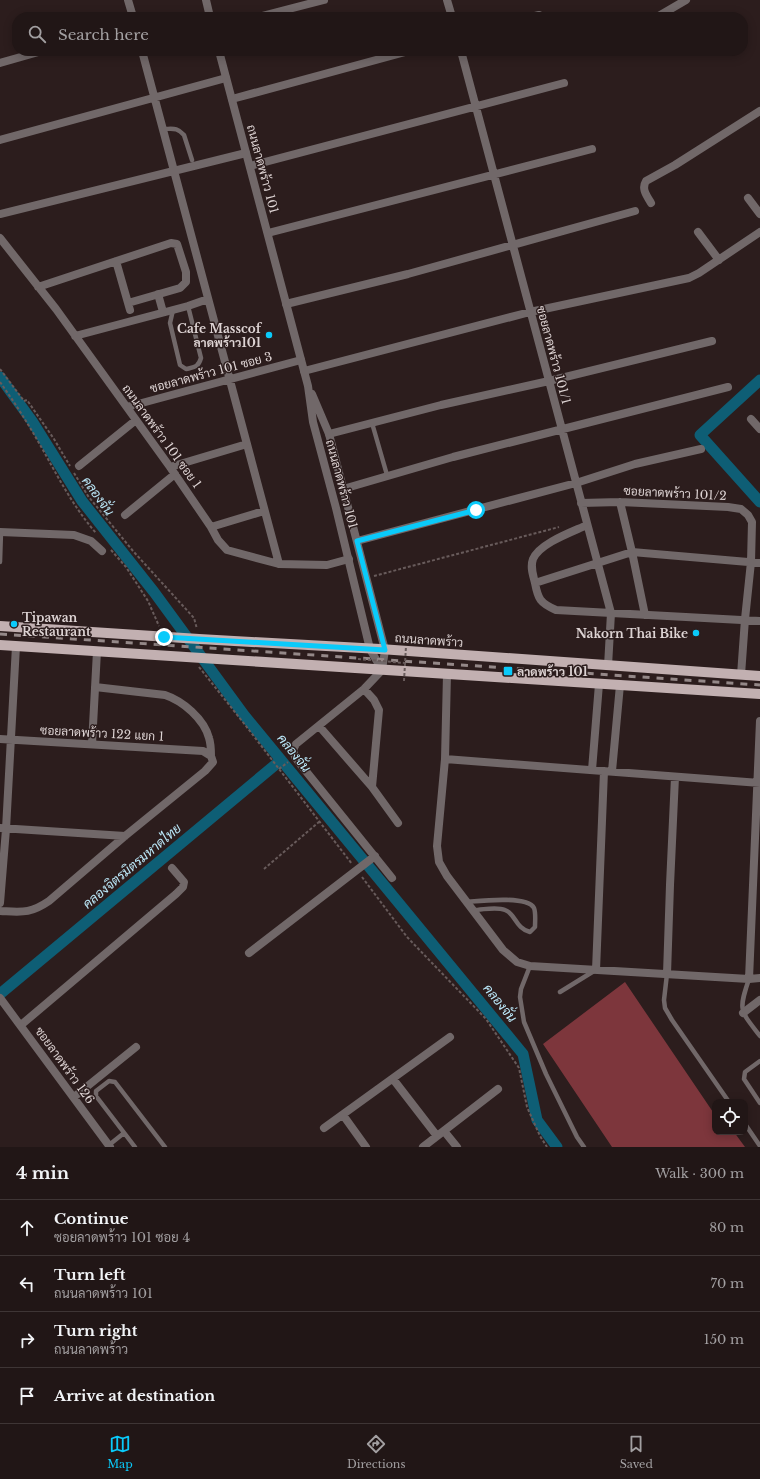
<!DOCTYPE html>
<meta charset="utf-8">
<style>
:root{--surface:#211616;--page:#291f1f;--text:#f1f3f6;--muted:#a29fa1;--line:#3e3535;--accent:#0acafa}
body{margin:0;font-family:"Libre Baskerville",Sarabun,serif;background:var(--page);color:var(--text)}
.controls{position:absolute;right:12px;bottom:12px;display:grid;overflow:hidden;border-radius:8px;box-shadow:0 2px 10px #0003}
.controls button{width:36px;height:36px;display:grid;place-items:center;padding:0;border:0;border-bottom:1px solid var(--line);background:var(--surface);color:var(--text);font:20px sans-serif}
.stop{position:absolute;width:12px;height:12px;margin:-9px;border:3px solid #0acafa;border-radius:50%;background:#fff}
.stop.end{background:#0acafa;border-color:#fff;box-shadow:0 1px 4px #0008}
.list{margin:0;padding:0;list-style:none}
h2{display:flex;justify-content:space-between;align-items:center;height:52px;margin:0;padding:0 16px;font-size:17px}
h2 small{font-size:13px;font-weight:400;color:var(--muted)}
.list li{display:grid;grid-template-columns:26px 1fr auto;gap:12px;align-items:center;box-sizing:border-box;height:56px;padding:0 16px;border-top:1px solid var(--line)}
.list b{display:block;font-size:15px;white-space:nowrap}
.list p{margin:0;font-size:13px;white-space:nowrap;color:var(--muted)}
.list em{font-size:13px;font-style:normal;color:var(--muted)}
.icon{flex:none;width:22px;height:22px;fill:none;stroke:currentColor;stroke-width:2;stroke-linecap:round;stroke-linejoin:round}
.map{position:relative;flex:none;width:760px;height:1147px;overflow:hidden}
.search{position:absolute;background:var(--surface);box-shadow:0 2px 10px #0003;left:12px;right:12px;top:12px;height:44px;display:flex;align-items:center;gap:10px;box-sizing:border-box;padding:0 14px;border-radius:16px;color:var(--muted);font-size:15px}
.sheet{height:276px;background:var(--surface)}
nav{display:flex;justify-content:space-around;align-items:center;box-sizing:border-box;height:56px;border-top:1px solid var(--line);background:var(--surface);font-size:11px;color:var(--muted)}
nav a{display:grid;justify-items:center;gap:2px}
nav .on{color:var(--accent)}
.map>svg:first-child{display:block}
</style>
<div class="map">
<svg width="760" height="1147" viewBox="0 0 760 1147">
<rect width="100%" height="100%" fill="#2c1d1d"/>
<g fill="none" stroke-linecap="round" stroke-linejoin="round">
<path stroke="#0e5e75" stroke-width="11" d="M0 377 32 421 82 501 154 592 244 715 523 1054 537 1120 557 1147
M760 380 700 435 760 502
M0 994 281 760"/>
</g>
<path fill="#7d363c" d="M625 982 715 1115V1132H734L745 1147H612L543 1044Z"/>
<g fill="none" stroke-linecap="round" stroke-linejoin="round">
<path stroke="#685b5b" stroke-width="2" stroke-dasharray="3 2" stroke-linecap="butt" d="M0 369 24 401 27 400 54 439 70 466
M0 382C10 396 20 411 29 426 51 462 68 501 96 533
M74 473 88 496 133 551 194 618 197 629
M111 550 126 567 148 601 159 626
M374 576 559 527
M199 667 246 726 352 864
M279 769 288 762
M264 869 320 821
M362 877 407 937 486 1019 519 1068 527 1107 540 1136 547 1147"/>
<path stroke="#716869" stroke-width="4.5" d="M163 129C173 129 177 127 184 135L192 160
M173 310 170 323 180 365 186 369C194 367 198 368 201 358L188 306
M372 423 387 475
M0 562 1 532
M466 902C479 901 527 895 534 908 536 913 535 921 535 927L530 932C515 928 516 914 505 910 496 906 483 910 473 910
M530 966 521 989 520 997 524 1022 546 1074 577 1137 584 1147
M667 974 664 1000 665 1008 672 1020 729 1102
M749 979C738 1011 740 1010 760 1036
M560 992 594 971
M760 1061 745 1072 744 1079 760 1103
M745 1124 760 1146
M109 1145 124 1133
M135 1147 96 1096V1091L109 1081 115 1082 165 1147"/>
<path stroke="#716869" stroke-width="8" d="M128 0 133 17
M447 0 452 17
M258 17 324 0
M531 17 539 15
M657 17 686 0
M142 51 279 564
M461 51 611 613 608 666
M0 63 42 51
M232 99 409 51
M0 140 226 78
M250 166 564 83
M748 198 760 214
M651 203C647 196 641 189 646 181L675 165 760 111
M0 214 246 153
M698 232 719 260
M268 233 592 149
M0 238 56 309 170 467 211 527 218 540 227 550 279 564 327 565 349 559
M116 261 130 310
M38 287 171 243 177 244 186 272V282L180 288 128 303
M158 294 163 312
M286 304 408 274 635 211
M75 336 188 306 208 299
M304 371 530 312 689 278 699 273 760 232
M127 407 301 360
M751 419 760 429
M329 434 441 405 549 381 712 341
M79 466 136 420
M170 467 247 444
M343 489 453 457 728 387
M620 502 632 552 645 615
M581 503 620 502 728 507 741 509 748 515 752 522 751 562 745 619 741 675
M125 515 175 474
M587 525C572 532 540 543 533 559 530 567 533 575 535 583 538 599 540 603 556 610L760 621
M211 527 264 511
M0 532 74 535 91 541 102 551
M357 541 576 483 635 464 701 449
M535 583 632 552 760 563
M382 670 364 689 296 744 293 750 295 757 301 765 392 878
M447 674 445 759 437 846 439 862 447 876 503 950 517 962 530 966 749 979 760 978
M95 687 165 695C183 701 204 719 209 738 211 744 211 750 211 756
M319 726 372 787 379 710 374 700 364 689
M0 739 203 751 211 756 213 762 205 771 125 836 49 901C30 914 22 912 0 911
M92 744 97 651
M445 759 760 783
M592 770 599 684
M612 771 620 685
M372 787 398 823
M0 828 125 836
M0 903 6 829 16 646
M249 953 375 856
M596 970 604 771
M667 974 670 885 675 777
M749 979 760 721
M0 998 110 1147
M743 1013 760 1000
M21 1025 176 894 183 887 184 882 172 868
M393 1079 437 1136
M74 1097 136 1047
M343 1115 366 1147
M324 1128 450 1037
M444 1131 457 1147
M423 1147 498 1089"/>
<path stroke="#716869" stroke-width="8" d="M206 0 210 17
M219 51 308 386 313 422 336 508 370 649 382 670
M312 394 329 434 385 650 382 670"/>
<path stroke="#c2b0b1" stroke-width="10" d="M0 626 199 639 380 649 760 676
M0 645 760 694"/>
<path stroke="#948888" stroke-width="3" stroke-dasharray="7 7" stroke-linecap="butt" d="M0 634 760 685"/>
<path stroke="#685b5b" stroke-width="2" stroke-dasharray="3 2" stroke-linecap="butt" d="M358 659 405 663
M404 681 406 646"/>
</g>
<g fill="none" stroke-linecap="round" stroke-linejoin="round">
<path stroke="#0acafa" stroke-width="5" d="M164 637 385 650 357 541 476 510"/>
</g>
<g fill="#0acafa" stroke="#2c1d1d" stroke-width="1.5">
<circle cx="269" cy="335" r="4"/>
<circle cx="14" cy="624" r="4"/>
<circle cx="696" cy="633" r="4"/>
<rect x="503" y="666" width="10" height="10" rx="2"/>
</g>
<g text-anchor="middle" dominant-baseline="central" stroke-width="3" stroke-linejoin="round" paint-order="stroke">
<g font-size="12" fill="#ddd3d3" stroke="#2c1d1d">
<text transform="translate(263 169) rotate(75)">ถนนลาดพร้าว 101</text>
<text transform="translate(554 355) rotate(75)">ซอยลาดพร้าว 101/1</text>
<text transform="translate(211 372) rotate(-15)">ซอยลาดพร้าว 101 ซอย 3</text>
<text transform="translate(162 436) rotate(54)">ถนนลาดพร้าว 101 ซอย 1</text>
<text transform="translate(342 484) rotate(75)">ถนนลาดพร้าว 101</text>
<text transform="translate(675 493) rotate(3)">ซอยลาดพร้าว 101/2</text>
<text transform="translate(429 640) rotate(4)">ถนนลาดพร้าว</text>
<text transform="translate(102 733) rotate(3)">ซอยลาดพร้าว 122 แยก 1</text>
<text transform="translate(65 1065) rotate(54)">ซอยลาดพร้าว 126</text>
</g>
<g font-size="12" font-weight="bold" fill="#ddd3d3" stroke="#2c1d1d" text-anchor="end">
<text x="261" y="328">Cafe Masscof<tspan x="261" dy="14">ลาดพร้าว101</tspan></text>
<text x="22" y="617" text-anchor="start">Tipawan<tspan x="22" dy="14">Restaurant</tspan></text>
<text x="688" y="633">Nakorn Thai Bike</text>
<text x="517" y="671" text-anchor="start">ลาดพร้าว 101</text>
</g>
<g font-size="13" font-style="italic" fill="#bce9fa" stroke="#2c1d1d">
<text transform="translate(98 496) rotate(54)">คลองจั่น</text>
<text transform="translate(294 753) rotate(51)">คลองจั่น</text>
<text transform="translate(132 866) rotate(-40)">คลองจิตรมิตรมหาดไทย</text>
<text transform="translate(500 1003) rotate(51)">คลองจั่น</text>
</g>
</g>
</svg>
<div class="controls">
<button><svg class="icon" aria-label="locate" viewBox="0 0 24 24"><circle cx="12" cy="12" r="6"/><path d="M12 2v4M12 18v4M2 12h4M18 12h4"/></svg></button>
</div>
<div class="stop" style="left:476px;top:510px"></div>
<div class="stop end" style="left:164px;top:637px"></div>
<div class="search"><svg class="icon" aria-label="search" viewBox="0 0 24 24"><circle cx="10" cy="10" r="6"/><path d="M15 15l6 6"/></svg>Search here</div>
</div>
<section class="sheet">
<h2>4 min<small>Walk · 300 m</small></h2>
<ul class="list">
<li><svg class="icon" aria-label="ahead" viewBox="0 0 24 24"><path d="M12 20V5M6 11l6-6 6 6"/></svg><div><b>Continue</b><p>ซอยลาดพร้าว 101 ซอย 4</p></div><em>80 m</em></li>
<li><svg class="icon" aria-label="left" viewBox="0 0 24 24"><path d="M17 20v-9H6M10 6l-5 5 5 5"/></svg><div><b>Turn left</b><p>ถนนลาดพร้าว 101</p></div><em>70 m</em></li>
<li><svg class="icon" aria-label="right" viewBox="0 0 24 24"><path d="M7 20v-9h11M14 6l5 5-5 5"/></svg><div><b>Turn right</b><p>ถนนลาดพร้าว</p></div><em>150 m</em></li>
<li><svg class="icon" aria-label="arrive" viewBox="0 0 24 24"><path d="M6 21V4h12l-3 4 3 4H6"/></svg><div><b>Arrive at destination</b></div></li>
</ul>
</section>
<nav>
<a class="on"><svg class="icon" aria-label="map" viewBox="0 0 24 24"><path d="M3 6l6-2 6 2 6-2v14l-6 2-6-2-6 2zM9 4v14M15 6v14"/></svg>Map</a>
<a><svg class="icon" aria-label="directions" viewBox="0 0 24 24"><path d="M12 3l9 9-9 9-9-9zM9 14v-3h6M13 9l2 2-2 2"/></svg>Directions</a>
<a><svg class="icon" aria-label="saved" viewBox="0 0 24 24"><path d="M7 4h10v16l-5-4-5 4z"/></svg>Saved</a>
</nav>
